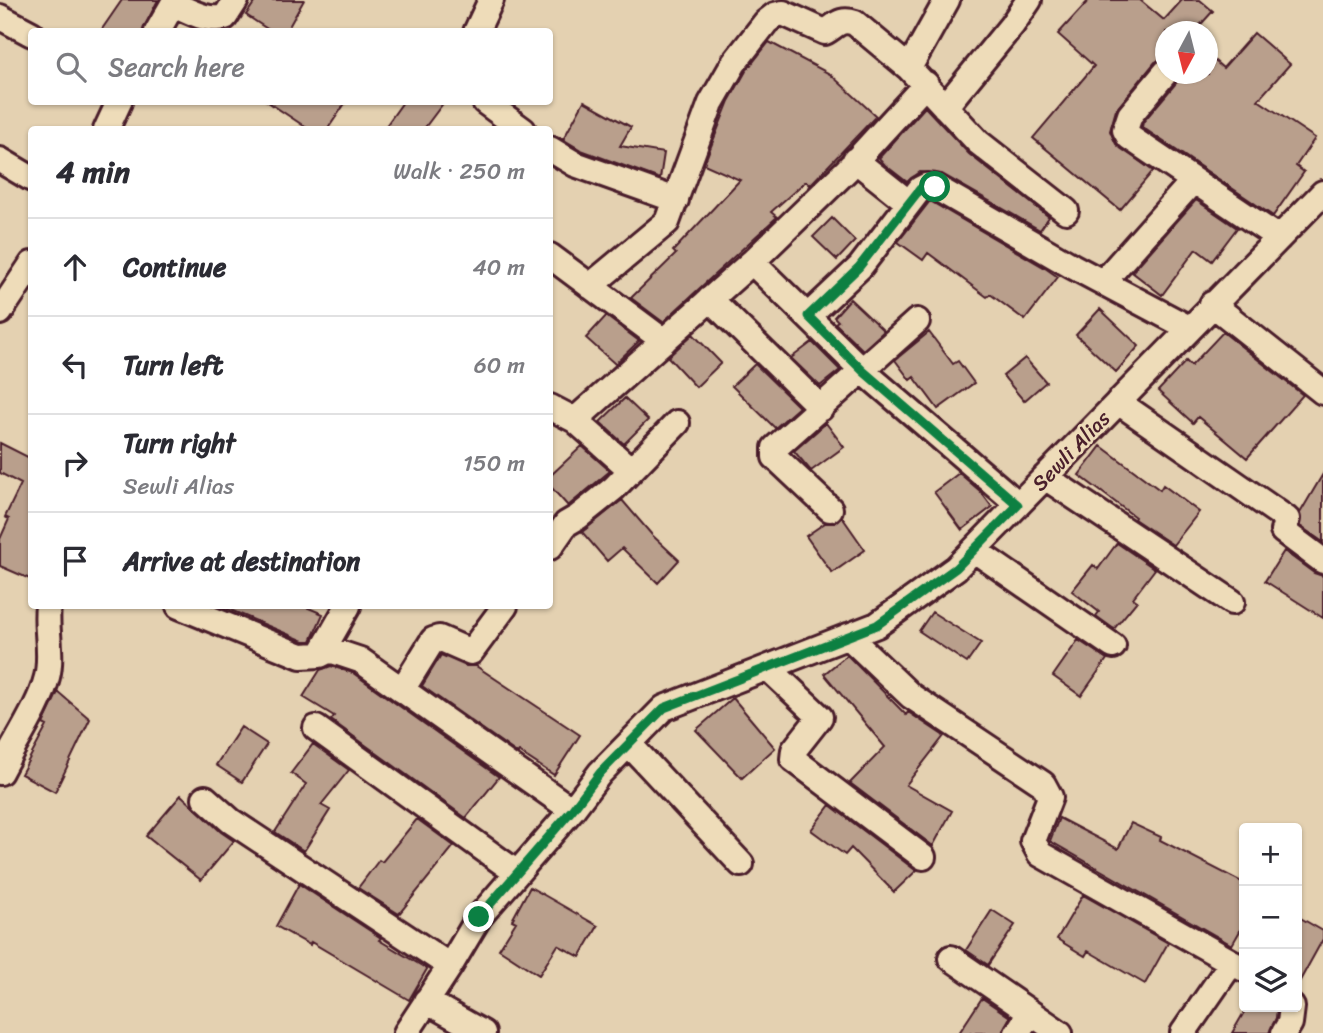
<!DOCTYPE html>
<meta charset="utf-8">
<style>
:root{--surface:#fff;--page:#f2f2f3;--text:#2b2b33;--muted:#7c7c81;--line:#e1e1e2}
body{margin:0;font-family:Sriracha,sans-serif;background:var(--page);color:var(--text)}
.controls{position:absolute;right:21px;bottom:21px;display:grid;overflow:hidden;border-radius:7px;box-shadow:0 2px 5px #0004}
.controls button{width:63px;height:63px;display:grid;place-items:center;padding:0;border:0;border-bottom:2px solid var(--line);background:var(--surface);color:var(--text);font:35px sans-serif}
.compass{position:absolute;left:1155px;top:21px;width:63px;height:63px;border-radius:50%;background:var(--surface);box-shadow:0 2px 5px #0004;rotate:187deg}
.stop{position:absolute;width:21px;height:21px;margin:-16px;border:5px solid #0b8043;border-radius:50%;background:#fff}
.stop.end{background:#0b8043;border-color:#fff;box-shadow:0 2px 7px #0008}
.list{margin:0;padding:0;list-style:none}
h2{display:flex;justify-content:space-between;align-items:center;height:91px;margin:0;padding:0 28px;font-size:30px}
h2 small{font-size:23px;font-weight:400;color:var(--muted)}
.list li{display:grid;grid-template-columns:46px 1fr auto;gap:21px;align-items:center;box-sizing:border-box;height:98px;padding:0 28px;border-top:2px solid var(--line)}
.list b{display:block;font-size:26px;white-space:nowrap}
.list p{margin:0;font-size:23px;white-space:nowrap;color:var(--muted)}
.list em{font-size:23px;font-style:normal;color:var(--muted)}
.icon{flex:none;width:38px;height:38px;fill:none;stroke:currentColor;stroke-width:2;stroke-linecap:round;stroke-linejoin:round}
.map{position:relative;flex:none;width:1323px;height:1033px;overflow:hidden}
.search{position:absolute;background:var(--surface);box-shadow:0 2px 5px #0004;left:28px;top:28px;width:525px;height:77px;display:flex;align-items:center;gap:18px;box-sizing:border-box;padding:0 24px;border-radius:7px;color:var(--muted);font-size:26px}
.panel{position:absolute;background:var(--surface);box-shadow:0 2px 5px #0004;left:28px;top:126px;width:525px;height:483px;border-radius:7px}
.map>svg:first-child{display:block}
</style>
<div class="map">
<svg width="1323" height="1033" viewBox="0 0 1323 1033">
<rect width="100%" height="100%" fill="#e4d1b1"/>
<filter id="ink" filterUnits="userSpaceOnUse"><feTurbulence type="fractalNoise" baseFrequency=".0143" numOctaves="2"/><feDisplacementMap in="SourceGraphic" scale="14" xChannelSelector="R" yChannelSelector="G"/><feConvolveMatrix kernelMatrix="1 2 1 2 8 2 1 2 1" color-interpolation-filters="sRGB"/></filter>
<g filter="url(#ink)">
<path fill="#b99f8c" stroke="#4a1f2b" stroke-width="2" d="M122 0H158L142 32H100Z
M256 0H304L286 32H272L246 15Z
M1089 0H1140L1164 20 1182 0H1200L1213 11 1194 32H1166V58L1155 62 1116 110 1110 131 1116 144 1153 171 1120 210 1033 138 1094 66 1058 34Z
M1254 33 1290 64 1258 100 1315 138 1296 166 1304 172 1273 216 1142 127 1143 122 1177 82 1181 74H1208V55L1223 68Z
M769 42 830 74 876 116 810 185 806 181 771 212 777 217 663 322 631 298 676 254 673 251 740 180 704 164 729 101 746 71Z
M584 101 631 127 620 146 664 153 660 179 581 150 561 138H564Z
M268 102H346L327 130H310Z
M403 102H444L423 130H383Z
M925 107 969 154 1049 217 1040 230 942 174 920 172 907 182 885 165 879 158Z
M1196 200 1237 228 1212 261 1196 249 1162 295 1132 272Z
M930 201 1045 268 1058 277 1025 320 990 294 987 297 928 253 923 260 898 242Z
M832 218 855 241 837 260 813 237Z
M850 299 884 331 863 350 835 323 838 321 834 317Z
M1100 309 1139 346 1116 372 1076 335Z
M606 316 639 341 615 364 586 338Z
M929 332 953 364 958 361 974 383 938 409 914 377 910 380 895 360Z
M1223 332 1303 395 1247 458 1198 417 1193 423 1158 391 1186 361 1191 366Z
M693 334 721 363 696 387 668 357Z
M812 342 840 370 820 386 791 358Z
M1025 358 1046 382 1024 401 1003 376Z
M755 364 799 407 775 428 732 386Z
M625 398 648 420 624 444 600 422Z
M826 423 844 447 811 471 794 451Z
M0 443 32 459V580L0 566V539L9 519 5 517 21 484 0 473Z
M582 446 610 471 568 506 550 486V476Z
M1101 446 1160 490 1163 485 1199 512 1173 545 1134 519 1135 517 1079 475Z
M959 473 980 491 992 507 962 530 934 492Z
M1323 474V542L1300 526V513Z
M622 500 652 535 679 560 658 583 622 548 607 561 582 532Z
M842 517 865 550 832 573 806 536 825 523H835Z
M1117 543 1155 569 1133 598 1137 601 1114 629 1096 616 1099 612 1072 591 1093 565 1098 569Z
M1284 551 1314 573 1323 576V618L1265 581Z
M221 606H304L323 614 311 641H304Z
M932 612 981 643 967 663 919 631Z
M1078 640 1107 659 1081 696 1053 676Z
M441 655 466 666H476L580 735 554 775 519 752 518 754 422 686Z
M847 655 906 715 908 712 944 736 906 785 952 811 933 846 850 783 885 747 824 674Z
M331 666 353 673 499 777 466 818 331 720 334 716 303 697 320 670Z
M58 692 90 719 55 792 21 774 47 726 43 724Z
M733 698 775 748 742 778 696 730Z
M241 727 267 744 242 782 216 765Z
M313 744 349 770 321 805 330 810 304 851 275 832 306 784 291 773Z
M181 795 221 832 234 841 201 880 146 836Z
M830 805 914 869 917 870 894 892 851 848 845 855 811 830Z
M1059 818 1118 849 1131 823 1161 837 1160 840 1244 883V924L1232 945 1050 841Z
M417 819 454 846 399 914 358 888 379 860 382 862Z
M299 884 381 938 379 940 427 969 409 1000 311 942 310 945 276 926Z
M530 887 598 926 580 957 558 945 539 975 499 949 516 922 512 920Z
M1083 895 1168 943 1145 984 1088 951 1085 956 1057 939Z
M992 910 1015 925 988 965 966 950Z
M1297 916 1323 931V939L1297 986Z
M982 998 1010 1017 1002 1033H959Z
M1247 1007H1277L1276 1018 1269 1033H1232Z"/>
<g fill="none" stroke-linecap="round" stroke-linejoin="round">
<g stroke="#4a1f2b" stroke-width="30">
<path id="minor" d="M947 0 909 68 978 142 1066 211
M0 17 32 34
M157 32 173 4C190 11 206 22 225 17L236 0
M476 32 491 0
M1166 72 1130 115 1125 130 1129 137 1279 238
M485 102 523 130
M945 107 1012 25 1029 0
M106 130 119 102
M550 149 575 164 676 200
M0 160 32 179
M855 160 909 203
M550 256 664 341
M752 262 863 371 1018 504
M1103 282 1193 181
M590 286 667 222 711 103 734 63 766 22 775 15 783 13 825 32C837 25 840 18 855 23L909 68
M710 299 821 408
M1212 304 1323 392
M0 312 32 264
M809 315 860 267 920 189 926 186 935 187 1072 266 1189 328
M1118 402 1287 519 1283 531 1323 561
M550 407 575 420 752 262 847 170 926 84
M575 420 631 470
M1045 477 1232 602
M830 509 775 457V448L917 321
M550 547 566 524 578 517 614 488 677 423
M974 550 1113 646
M179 606 301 656 320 655 330 650 360 660 572 810
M848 636 911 696 1043 784 1050 797 1033 841 1040 854 1244 969
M320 655 348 606
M768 668 820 717 794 750 793 759 923 857
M402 690 433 640 439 638 471 652 505 606
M316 728 517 873
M629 744 741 864
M0 772C14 744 40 706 47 677 53 654 45 629 48 606
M205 798 231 821 450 966
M951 958 1060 1033
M426 1001 483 1033
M406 1033 450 966 479 917 572 810 600 773 664 708 877 625 956 568 1323 193
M1017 1033 1030 1013
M1183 1033 1232 962
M1284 1033 1290 1023 1292 1007"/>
</g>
<use href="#minor" stroke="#eedcb9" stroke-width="24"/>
</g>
</g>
<g fill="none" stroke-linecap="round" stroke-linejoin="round" filter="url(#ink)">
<path stroke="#0b8043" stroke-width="9" d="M479 917 572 810 600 773 664 708 877 625 956 568 1018 505 863 371 808 316 859 267 920 189 926 186 935 187"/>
</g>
<g text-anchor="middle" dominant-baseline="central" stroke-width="5" stroke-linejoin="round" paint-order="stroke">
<g font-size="21" fill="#4a1f2b" stroke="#eedcb9">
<text transform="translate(1071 451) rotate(-46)">Sewli Alias</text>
</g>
</g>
</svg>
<div class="controls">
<button>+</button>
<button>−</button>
<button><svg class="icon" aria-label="layers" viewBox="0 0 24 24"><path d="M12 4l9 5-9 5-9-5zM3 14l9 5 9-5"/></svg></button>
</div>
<svg class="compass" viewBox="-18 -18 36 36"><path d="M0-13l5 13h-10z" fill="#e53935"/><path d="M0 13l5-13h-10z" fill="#7c7c81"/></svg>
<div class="stop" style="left:935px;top:187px"></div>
<div class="stop end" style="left:479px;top:917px"></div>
<div class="search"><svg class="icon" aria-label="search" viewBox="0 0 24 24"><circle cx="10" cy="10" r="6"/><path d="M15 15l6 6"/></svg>Search here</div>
<section class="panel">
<h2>4 min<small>Walk · 250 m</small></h2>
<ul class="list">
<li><svg class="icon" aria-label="ahead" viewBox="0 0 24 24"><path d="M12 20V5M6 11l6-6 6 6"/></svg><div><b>Continue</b></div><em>40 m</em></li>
<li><svg class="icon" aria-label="left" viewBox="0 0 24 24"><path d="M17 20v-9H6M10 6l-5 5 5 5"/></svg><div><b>Turn left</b></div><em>60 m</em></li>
<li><svg class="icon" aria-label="right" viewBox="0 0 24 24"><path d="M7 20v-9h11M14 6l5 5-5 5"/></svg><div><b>Turn right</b><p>Sewli Alias</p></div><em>150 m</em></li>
<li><svg class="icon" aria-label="arrive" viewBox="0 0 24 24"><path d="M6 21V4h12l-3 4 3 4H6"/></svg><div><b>Arrive at destination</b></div></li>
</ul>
</section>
</div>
